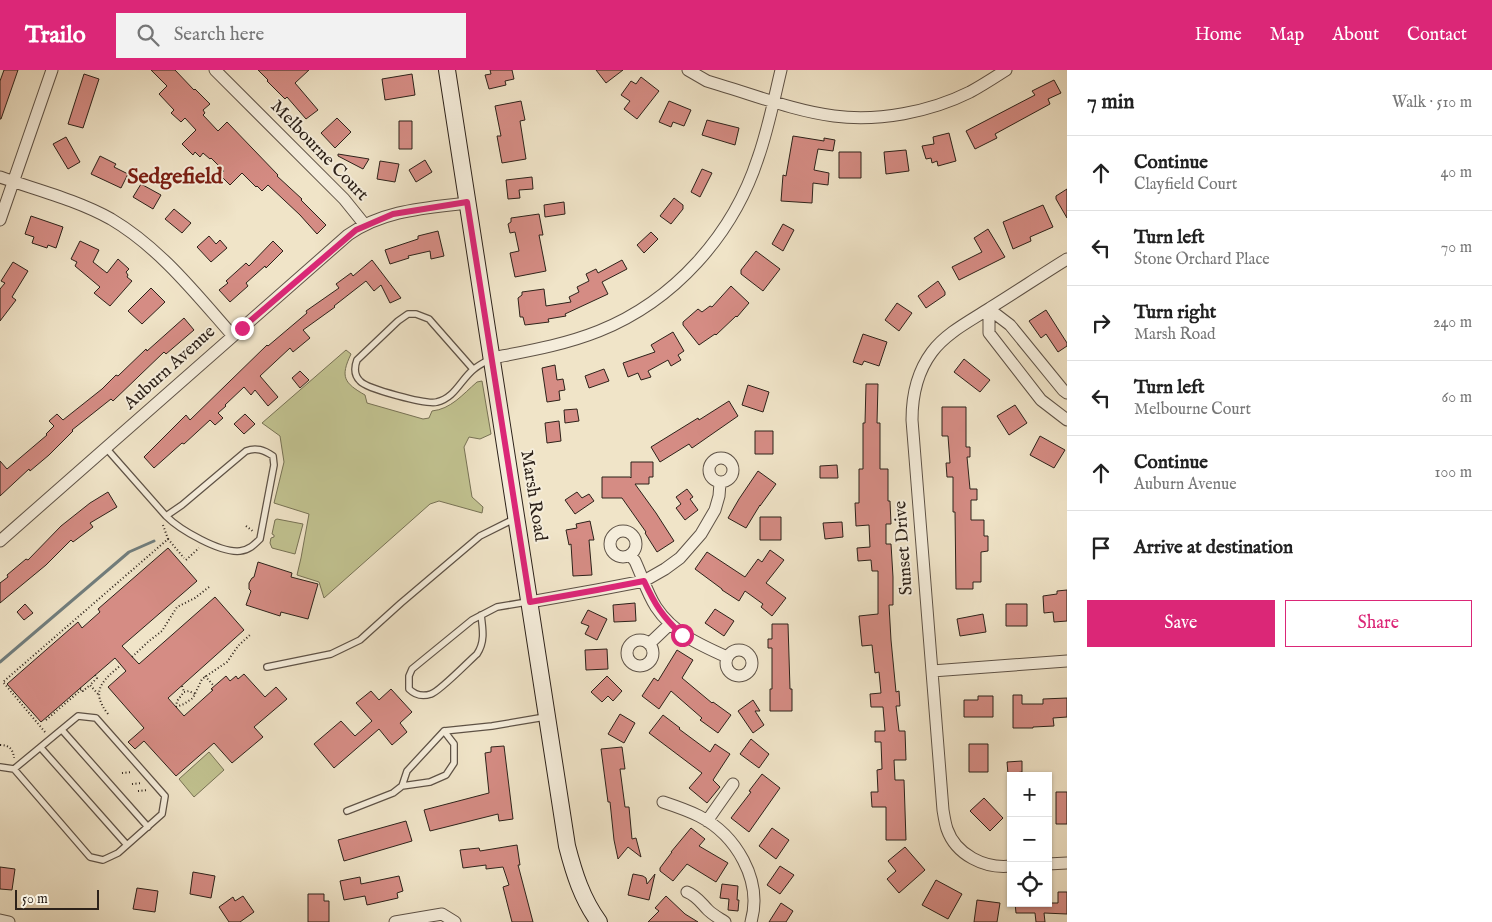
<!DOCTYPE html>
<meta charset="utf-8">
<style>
:root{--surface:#fff;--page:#f2f2f2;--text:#222;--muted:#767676;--line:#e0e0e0;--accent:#db2777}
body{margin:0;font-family:"IM FELL English",serif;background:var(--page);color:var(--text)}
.controls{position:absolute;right:15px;bottom:15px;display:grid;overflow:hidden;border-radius:0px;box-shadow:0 1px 4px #0004}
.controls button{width:45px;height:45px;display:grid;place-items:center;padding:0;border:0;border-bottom:1px solid var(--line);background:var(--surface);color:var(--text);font:25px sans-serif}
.scale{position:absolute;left:15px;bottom:12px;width:84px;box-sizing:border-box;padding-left:5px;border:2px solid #2d221a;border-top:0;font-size:14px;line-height:18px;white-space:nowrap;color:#2d221a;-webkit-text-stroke:4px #f5eddb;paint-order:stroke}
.stop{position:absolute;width:15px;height:15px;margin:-11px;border:4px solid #db2777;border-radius:50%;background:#fff}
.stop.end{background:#db2777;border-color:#fff;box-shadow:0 1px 5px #0008}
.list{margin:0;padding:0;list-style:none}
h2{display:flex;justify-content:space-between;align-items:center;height:65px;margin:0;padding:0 20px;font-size:21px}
h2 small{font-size:16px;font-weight:400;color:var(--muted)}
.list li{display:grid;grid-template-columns:32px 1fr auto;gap:15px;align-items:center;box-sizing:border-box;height:75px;padding:0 20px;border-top:1px solid var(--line)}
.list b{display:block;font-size:19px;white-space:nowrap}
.list p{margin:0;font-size:16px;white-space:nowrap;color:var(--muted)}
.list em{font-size:16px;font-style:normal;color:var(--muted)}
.actions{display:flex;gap:10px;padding:15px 20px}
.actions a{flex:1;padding:11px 0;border:1px solid var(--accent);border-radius:0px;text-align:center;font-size:18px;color:var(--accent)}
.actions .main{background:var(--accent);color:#fff}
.icon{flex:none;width:28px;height:28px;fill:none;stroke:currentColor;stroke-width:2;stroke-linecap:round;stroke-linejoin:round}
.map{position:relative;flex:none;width:1067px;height:852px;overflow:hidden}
header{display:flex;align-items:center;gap:30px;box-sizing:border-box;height:70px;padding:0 25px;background:var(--accent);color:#fff}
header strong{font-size:24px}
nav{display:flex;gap:28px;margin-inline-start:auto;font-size:18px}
.search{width:350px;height:45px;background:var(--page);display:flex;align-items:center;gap:12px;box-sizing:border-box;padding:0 18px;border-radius:0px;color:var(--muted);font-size:19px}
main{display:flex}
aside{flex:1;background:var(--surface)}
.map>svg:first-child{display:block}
</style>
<header>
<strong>Trailo</strong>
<div class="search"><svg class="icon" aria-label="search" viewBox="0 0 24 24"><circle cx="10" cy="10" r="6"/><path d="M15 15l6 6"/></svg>Search here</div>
<nav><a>Home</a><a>Map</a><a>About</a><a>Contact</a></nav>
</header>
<main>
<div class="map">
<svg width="1067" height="852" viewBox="0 0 1067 852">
<rect width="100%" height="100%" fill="#f0e4c8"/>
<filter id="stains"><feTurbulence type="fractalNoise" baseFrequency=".004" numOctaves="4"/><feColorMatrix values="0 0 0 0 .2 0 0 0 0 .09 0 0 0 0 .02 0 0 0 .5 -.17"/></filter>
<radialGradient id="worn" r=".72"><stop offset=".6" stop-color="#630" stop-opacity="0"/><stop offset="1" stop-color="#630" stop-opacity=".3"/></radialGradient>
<path fill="#c1c290" stroke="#777255" d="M346 280 351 284C340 307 344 313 365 325L367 333 423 349 429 348 432 341C451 339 462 325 477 312L482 311 491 364 480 369 469 367 464 377 472 427 483 437 482 443 439 431 430 434 324 528 319 512 297 505 301 488 309 444 274 433 284 392 280 366 262 353Z
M277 449 303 454 295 484 272 478 270 473 271 468 274 467V465L272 464 275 450Z
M209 682 224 700 194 727 179 709Z"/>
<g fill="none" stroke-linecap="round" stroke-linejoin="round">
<path stroke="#717e7e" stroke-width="3" d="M0 592 129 482 154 471"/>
</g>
<path fill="#d58c84" stroke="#2d221a" d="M4 0H18L1 49H0V11Z
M151 0H175L194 20 195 19 210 34 203 40 205 43 203 45 218 61 227 52 278 105 277 106 302 129 301 130 326 155 317 164 300 145 268 115 262 121 257 116 256 117 242 103 230 115 220 105 224 101 211 88 210 89 203 83 200 87 195 82 193 85 182 74 196 60 185 48 181 52 171 43 174 40 159 24 167 16Z
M258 0H309L295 13 318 40 306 49 287 27 285 29 267 11 268 10Z
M490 0H512L514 9 505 11 506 15 489 19 485 5 491 4Z
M596 0H623L606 13Z
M84 4 99 9 83 58 68 54Z
M412 4 415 25 385 30 382 9Z
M641 7 659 21 637 49 624 39 630 31 621 25 631 11 636 14Z
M1054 10 1061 23 1048 29 1050 34 995 64 997 68 975 79 966 61 1035 25 1032 21Z
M521 31 525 50 520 51 526 89 502 93 497 66H501L495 36Z
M669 31 691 40 684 56 673 52 671 57 659 52Z
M337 48 351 62 335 78 321 63Z
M707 50 739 58 735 75 702 65Z
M399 51H412V79H399Z
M949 63 956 91 938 96 937 91 932 93 931 88 926 89 922 76 934 74 933 67Z
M793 66 824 71V68L835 70 833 81 818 79 814 100 829 103 828 115 813 113 812 133 781 131 783 105 786 106Z
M66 67 80 92 68 99 53 74Z
M906 80 909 101 886 104 884 82Z
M839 82H861V108H839Z
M338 84 369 89 363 99 338 86Z
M100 86 116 94 114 97 128 104 121 118 91 104Z
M425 90 432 102 416 112 409 100Z
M380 91 399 94 395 112 377 109Z
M702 99 712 103 700 127 691 122Z
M532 107 533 119 519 120 520 128 508 129 506 110Z
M141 114 161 125 153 139 133 127Z
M1067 119V148L1056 129V126Z
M674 128 683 135V139L671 154 660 146Z
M564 132 565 144 545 147 544 135Z
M1043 135 1053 157 1030 167 1031 171 1013 179 1003 152Z
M174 139 191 153 182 163 165 149Z
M539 144 543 165H539L546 201 515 207 510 183 519 181 515 162 510 163 508 154 511 152V148Z
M31 146 63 157 56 178 48 175 47 178 32 173 34 167 25 164Z
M783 154 794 160 783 181 772 174Z
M988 159 1005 187 959 210 952 197 982 182 974 168Z
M438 161 444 186 431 189 430 181 408 186 409 188 390 194 385 180 418 169V166Z
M651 162 658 169 644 183 637 175Z
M209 166 216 174 220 170 227 178 211 192 197 177Z
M80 171 99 180 93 192 107 203 118 189 129 199 126 202 128 205 127 207 132 211 110 236 94 223 100 217 75 196 77 192 71 189Z
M273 171 283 181 266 198 265 196 246 213 248 216 230 232 219 220 228 213 226 211 246 193 249 196Z
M756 181 780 199 763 221 741 204V200Z
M372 190 401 228 390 233 381 215 374 221 366 211 334 236 335 237 303 260 310 268 293 282 290 278 260 306 278 327 268 336 255 320 251 325 244 317 225 335 226 336 218 343 223 348 215 355 210 350 184 374 182 373 154 398 144 387 186 345 190 350 267 275 268 276 307 243 306 241 339 218 336 214 351 203 353 206Z
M622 190 627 199 602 212 608 224 565 244 566 246 548 249 549 252 525 255 523 247H520L518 228 522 225V222L544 219 546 236 571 232 569 227 579 222 577 217 589 211 586 204 596 199 598 203Z
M13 192 28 201 12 227 16 230 0 251V219L5 213 1 211Z
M938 211 945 222V225L926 238 918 226Z
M731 216 749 233 737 247 736 246 716 265 715 264 699 275 683 255V252L698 239 702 242 710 236 712 237Z
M151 218 165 232 142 254 128 241Z
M897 233 912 243 899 261 885 250Z
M1046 240 1067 273V276L1058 282 1046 264 1041 268 1029 251Z
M184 248 194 260 166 284 164 282 113 331 111 329 72 360 73 361 49 385 30 401 29 399 0 426V391L7 399 47 365 46 364 54 356 49 351 57 344 63 350 102 319 116 305 118 306 146 279 147 281Z
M673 262 684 281 678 285 681 290 671 296 668 290 648 301 651 307 641 310 638 303 628 307 623 293 655 282 651 275Z
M863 264 887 272 879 296 864 291 862 295 853 292Z
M964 289 990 310 980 322 954 302Z
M555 295 557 310 563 309 565 320 559 321 560 330 547 332 542 298Z
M604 299 609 311 589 318 585 306Z
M300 301 309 310 300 318 292 308Z
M866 314H878L877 353H880V399H888V431H890L891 454H886V474H891L893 507V535H889L891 570 896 622 899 621 900 636H896L899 661H905L906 690H894L895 710H904L906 770H886V737H872L871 722H878L877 700 882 699 881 672H875V661H885L883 637H871L870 624 881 623 879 602 875 603 872 575 862 576 859 546 878 544V501H872L871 490 858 491 857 478 870 477 869 455 856 456 855 433H859V399H863V353H865Z
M748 315 769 322 763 342 742 335Z
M729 331 738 346 692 378 689 374 660 392 651 377 698 348 699 350Z
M1015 335 1027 353 1009 365 997 346Z
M942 337H966V377H970V387H967L970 419H977V430H971V450H984V466H988V481L981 482V512H973V519H956L955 442H953V407H947L946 393H950L948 366H942Z
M577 339 579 351 565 353 564 340Z
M245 344 255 354 244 364 234 354Z
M559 351 561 371 547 373 545 353Z
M755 361H773V384H755Z
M1040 366 1065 380 1054 398 1030 385Z
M631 392H653V407H649V414H635L656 443 674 471 657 482 645 463 646 462 622 428H602V407H630L631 408Z
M837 395 838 408H820V396Z
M758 401 776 414 760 436V435L746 458 728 448 739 429Z
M687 419 693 427 690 429 698 440 685 450 676 438 681 434 676 427Z
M108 422 117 437 90 453 93 457 73 472 71 470 46 495 0 533V513L8 507 7 505 26 489 28 490 61 456 90 433Z
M577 422 582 428 589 424 594 431 575 444 565 430Z
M760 447H781V470H760Z
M590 451 594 470H589L592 505 573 506 571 474 569 475 566 460 577 458 576 454Z
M842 452 843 467 825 469 823 453Z
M168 478 197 511 122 576 139 594 215 527 244 560 168 628 184 646 213 620 211 619 226 606 230 611 236 606 238 609 244 604 265 627 276 617 287 629 254 657 263 667 232 693 214 673 176 706 144 671 135 679 128 672 144 658 108 617 126 601 115 588 41 652 7 614 78 552 82 558 100 542 98 539Z
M770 480 784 490 766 513 786 528 772 546 761 537 763 534 745 521 739 531 722 520V519L695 499 707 482 745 507 758 489 762 492Z
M258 492 292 503 291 507 318 514 308 549 281 542 280 546 246 535 251 521 249 519V513L252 508 254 507Z
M1067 520V551L1054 552 1053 542 1044 543 1043 526 1057 524V521Z
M635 533 636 551 614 552 613 535Z
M25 534 33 543 24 550 17 542Z
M1006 534H1027V556H1006Z
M715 539 734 551 724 566 705 553Z
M588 540 607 549 597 570 585 564 589 556 581 553Z
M983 544 986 562 960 566 957 549Z
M772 554H788L790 619H792V641H770V619H772V578H768V569H772Z
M607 579 608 599 586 600 585 580Z
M677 580 693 590 682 608 712 633 713 632 731 645 718 663 700 650 702 648 671 621 659 639 642 626 654 608 658 611Z
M607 606 622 621 613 631 608 626 602 632 591 622Z
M391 619 412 642 400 653 407 662 392 675 379 659 334 698 314 674 341 651 355 666 372 651 356 633 371 621 379 630Z
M1013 625H1022V634H1043V629L1067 628V647L1053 648 1054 656 1033 657V658H1013Z
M978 626H993V647H964V630H978Z
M753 630 760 641H755L764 655 753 663 738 641Z
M620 644 635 653 624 673 608 664Z
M663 645 680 658 679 659 710 682 715 674 730 684 713 710 720 717 707 733 689 718 702 703 649 663Z
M751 669 769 684 759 698 740 684Z
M969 674H988V702H969Z
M504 676 513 749 499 751 498 744 430 761 424 740 489 723 485 683 491 682V677Z
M622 677 625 699H620L625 737H629L632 769 636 768 641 787 628 777 618 789 614 770 610 732H608L601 679Z
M1022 691V702L1008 704 1007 692Z
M762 704 780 718 749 762 731 748 751 722 749 721Z
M1056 722H1067V754H1056Z
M984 728 1003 748 990 761 970 741Z
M406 751 412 771 344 791 338 770Z
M691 758 705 769 699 776 728 793 716 812 687 794 673 811 660 801V798L672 782H671Z
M772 758 789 770 776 789 759 776Z
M517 775 520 795H518L533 852H512L503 817 509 815 503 797 486 799V795L463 798 460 780 479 778 480 781Z
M905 777 925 800 899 823 887 809 896 801 888 791Z
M780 796 794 805 780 824 767 815Z
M0 797 15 799 12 820 0 819Z
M193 802 215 806 211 828 190 824Z
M633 804 643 806 646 808 647 814 655 804 649 830 628 825Z
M399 806 403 821 397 823 398 828 367 835 365 826 344 830 340 811 360 807 361 814Z
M936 810 962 824 948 849 922 835Z
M722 814 738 816 737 830H739L738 841 728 840 729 829 720 828Z
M137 818 158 821 155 842 133 839Z
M1058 822H1067V844L1044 843 1045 852H1036L1035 843H1016L1015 833H1058Z
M308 824H324V831H329V852H308Z
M243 826 254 842 240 852H229L219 837 233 827 235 831Z
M666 826 685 844 698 852H648L659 841 655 838Z
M977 830 1000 833 997 852H974Z
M781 833 793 841 786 852H769Z"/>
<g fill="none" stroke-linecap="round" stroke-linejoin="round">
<g stroke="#5e5246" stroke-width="8">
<path id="lane" d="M473 299 429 249 416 244H408L398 251 357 290C354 298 354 305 360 311 367 319 427 335 437 332 455 328 461 309 474 299 479 295 485 292 490 289
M106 378 166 446C180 460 220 483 240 481 249 480 254 475 260 469L274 395 273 386C264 380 256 377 246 381L182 435 166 446
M481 545C483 560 485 572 477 584 468 592 439 622 431 624 422 627 415 625 409 619V606L412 599 472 550 497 537 527 532
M267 597 331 584 360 570 401 533 480 466 514 449
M62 660 148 757
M41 678 127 775
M0 697 14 699 90 787 103 790 118 783 162 744 165 726 96 648 78 646 14 699
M402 716 430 712 446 705 454 693V674L444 661
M347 741 393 723 402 716 407 701 444 661 492 656 545 647"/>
</g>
<g stroke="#5e5246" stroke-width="13">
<path id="street" d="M215 0 344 129 365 155
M688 0 707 11 720 15C757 26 795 41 834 46 878 52 930 42 970 22 983 15 995 7 1006 0
M0 107C37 120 77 130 111 149 160 178 196 224 233 266
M0 150 52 0
M989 239V263L1041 330 1067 350
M989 239 1010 255 1063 320 1067 323
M492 288C528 281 564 275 599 261 674 231 733 165 758 88 768 60 774 29 781 0
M709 400a12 12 0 1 1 24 0a12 12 0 1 1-24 0Z
M610 474a13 13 0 1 1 26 0a13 13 0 1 1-26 0Z
M0 471 348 165C383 140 426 138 467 133
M630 485 635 491C642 506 647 523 656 537 673 563 700 575 727 587
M530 532 597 520 644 511 665 499 680 488 701 464 715 440 719 426 720 413
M627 583a13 13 0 1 1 26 0a13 13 0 1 1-26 0Z
M649 574 670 554
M726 593a13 13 0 1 1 26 0a13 13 0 1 1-26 0Z
M932 601 1067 591
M663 732C675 736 687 740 699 746 736 765 763 810 751 852
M707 751 733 714
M1048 794 1067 793
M1011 796C985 799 956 785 947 759 945 753 944 746 943 740L912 350C912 325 917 302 932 282 946 263 970 251 990 238 1016 222 1041 205 1067 189
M687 822C697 826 701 833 708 840 713 845 719 848 725 852
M0 850 9 852
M395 852 442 844 455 852"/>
</g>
<g stroke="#2d221a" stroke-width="18">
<path id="secondary" d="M447 0 567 776C574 803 582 829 599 852"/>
</g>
<path stroke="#2d221a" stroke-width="2" stroke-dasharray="1 2.5" stroke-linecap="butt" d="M246 456 254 462
M168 469 184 488
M186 490 199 478
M132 587 149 571 162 561 177 537 195 528 209 517
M95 605 97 608 90 615 98 624
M205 606 214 616
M182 616 184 622
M80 618 83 621 90 615
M176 637 184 634 193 628 202 609 227 592 238 576 251 564
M176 637 177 631 184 622 189 621 195 624
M108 644C90 621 102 611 121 595
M46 650 82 619
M45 662 3 612 168 469 163 455
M0 675C9 675 13 679 14 688
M122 703 132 702
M132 714 142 713
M138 721 148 720"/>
<use href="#lane" stroke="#f5eddb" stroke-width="5.5"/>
<use href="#street" stroke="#f5eddb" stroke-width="11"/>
<use href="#secondary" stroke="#f5eddb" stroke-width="16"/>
</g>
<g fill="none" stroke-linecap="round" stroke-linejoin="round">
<path stroke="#db2777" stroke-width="6" d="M242 258 356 160 393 144 467 132 530 532 597 520 644 511C655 535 663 547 682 565"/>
</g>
<g text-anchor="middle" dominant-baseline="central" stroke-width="4" stroke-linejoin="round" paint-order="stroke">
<g font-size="18" fill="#2d221a" stroke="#f5eddb">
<text transform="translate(319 81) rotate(46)">Melbourne Court</text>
<text transform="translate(170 298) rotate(-42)">Auburn Avenue</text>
<text transform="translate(533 426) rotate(81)">Marsh Road</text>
<text transform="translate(904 478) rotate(-94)">Sunset Drive</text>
</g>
<g font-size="22" font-weight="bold" fill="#7a1f14" stroke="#f5eddb">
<text x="175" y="107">Sedgefield</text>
</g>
</g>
<rect width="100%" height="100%" filter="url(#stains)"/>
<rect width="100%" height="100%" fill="url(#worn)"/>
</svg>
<div class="controls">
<button>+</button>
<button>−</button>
<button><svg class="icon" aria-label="locate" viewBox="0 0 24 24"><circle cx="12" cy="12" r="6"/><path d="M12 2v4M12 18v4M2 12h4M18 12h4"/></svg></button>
</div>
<div class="scale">50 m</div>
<div class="stop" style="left:682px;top:565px"></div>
<div class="stop end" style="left:242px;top:258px"></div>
</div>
<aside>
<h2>7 min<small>Walk · 510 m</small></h2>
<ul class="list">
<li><svg class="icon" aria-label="ahead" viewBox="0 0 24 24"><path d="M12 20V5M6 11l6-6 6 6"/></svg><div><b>Continue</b><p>Clayfield Court</p></div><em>40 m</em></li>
<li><svg class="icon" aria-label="left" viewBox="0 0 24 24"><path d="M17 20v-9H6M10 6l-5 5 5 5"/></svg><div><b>Turn left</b><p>Stone Orchard Place</p></div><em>70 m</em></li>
<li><svg class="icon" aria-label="right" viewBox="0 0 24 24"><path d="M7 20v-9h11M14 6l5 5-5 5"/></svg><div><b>Turn right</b><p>Marsh Road</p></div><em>240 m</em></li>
<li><svg class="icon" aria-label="left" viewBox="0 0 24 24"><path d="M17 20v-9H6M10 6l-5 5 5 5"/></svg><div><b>Turn left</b><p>Melbourne Court</p></div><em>60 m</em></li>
<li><svg class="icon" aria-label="ahead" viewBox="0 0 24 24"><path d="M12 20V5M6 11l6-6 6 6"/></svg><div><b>Continue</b><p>Auburn Avenue</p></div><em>100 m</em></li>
<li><svg class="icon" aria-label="arrive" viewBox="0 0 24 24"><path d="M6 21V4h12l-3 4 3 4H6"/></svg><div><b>Arrive at destination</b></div></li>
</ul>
<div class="actions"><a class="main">Save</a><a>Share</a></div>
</aside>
</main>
